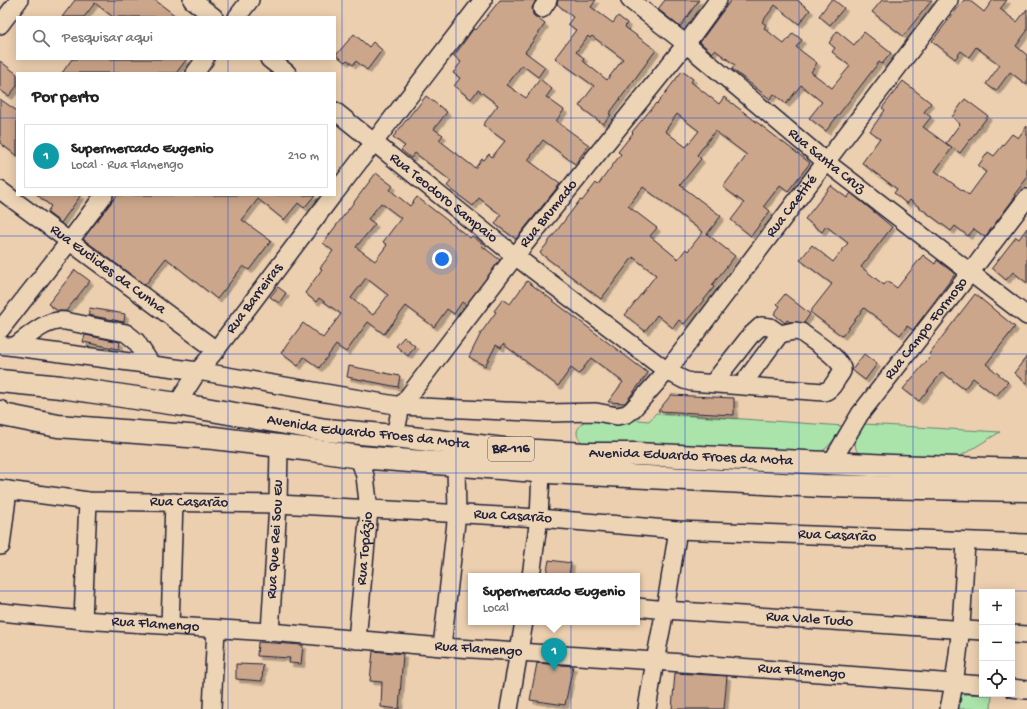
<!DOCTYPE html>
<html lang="pt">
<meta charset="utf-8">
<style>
:root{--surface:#fff;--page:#f6f6f6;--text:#222;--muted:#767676;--line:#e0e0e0;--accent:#111827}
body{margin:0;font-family:"Gochi Hand",sans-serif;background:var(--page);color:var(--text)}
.controls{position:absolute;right:12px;bottom:12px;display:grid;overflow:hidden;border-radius:0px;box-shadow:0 2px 10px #0003}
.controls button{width:36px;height:36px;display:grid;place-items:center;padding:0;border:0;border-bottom:1px solid var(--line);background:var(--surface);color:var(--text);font:20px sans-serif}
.you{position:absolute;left:442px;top:259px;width:14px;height:14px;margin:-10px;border:3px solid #fff;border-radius:50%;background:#1a73e8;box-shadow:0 0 0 6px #1a73e833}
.badge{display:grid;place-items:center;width:26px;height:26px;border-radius:50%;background:var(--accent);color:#fff;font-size:13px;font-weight:700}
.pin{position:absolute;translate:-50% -33px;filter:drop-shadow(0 1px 2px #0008)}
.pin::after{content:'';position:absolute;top:21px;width:14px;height:12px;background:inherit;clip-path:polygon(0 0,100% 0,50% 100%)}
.popup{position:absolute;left:468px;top:573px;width:172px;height:52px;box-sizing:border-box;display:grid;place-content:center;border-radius:0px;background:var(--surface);filter:drop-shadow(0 1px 3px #0005);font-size:13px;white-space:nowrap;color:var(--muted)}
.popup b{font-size:15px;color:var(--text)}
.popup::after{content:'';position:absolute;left:50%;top:100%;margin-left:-8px;border:8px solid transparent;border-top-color:var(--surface)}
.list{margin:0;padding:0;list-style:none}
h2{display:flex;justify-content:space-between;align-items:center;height:52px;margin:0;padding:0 16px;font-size:17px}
h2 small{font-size:13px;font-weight:400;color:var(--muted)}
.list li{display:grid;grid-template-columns:26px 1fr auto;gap:12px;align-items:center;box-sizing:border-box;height:64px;margin:0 8px 8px;padding:0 8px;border:1px solid var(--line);border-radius:0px}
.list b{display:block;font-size:15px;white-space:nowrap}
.list p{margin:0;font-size:13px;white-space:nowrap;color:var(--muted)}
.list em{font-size:13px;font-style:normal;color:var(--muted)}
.icon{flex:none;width:22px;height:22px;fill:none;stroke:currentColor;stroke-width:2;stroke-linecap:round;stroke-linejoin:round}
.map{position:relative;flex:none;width:1027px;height:709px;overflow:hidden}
.search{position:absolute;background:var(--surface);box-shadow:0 2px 10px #0003;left:16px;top:16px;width:320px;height:44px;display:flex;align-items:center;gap:10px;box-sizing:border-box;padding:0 14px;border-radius:0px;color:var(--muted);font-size:15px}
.panel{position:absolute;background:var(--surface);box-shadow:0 2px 10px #0003;left:16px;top:72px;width:320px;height:124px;border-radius:0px}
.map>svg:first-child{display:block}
</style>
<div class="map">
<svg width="1027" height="709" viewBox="0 0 1027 709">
<defs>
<filter id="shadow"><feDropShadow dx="3.5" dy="3.5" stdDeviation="0" flood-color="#0004"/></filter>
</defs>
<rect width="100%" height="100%" fill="#eccfaf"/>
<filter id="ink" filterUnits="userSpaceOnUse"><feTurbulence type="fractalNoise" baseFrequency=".025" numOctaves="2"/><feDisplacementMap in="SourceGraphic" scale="8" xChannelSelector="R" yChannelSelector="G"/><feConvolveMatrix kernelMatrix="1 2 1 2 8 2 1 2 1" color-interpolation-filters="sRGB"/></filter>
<g filter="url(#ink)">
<path fill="#aae4aa" stroke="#668372" d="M656 413 844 426C836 436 829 449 817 454L585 444C580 441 577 438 577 432 578 427 582 422 587 420 600 415 634 420 649 421Z
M864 424 1000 432 954 460 861 455C849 446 859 435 864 424Z
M961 694 992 695 991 709H957Z"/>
<path fill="#cca68b" stroke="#22223b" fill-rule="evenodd" filter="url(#shadow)" d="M75 0H155L177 17H113L95 3 84 17H62Z
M500 0H536L532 8 533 15 545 24 525 52 545 67 538 77 522 65 507 85 526 98 540 79 552 89 546 97 564 110 556 121 589 145 575 164 543 140 528 160 560 184 516 239 495 224 501 215 479 198 473 206 447 186 451 181 415 153 411 158 401 150 405 146 393 137 414 110H415L426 96 447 112 434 129 443 135 439 140 475 168 482 159 484 160 489 154 492 157 505 141 483 125 498 105 478 90 471 99 454 86 460 78 453 73 461 62 454 56 474 28 476 30Z
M558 0H596L591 7 613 23 618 16 627 23 625 27 656 50 609 114 611 115 603 124 579 106 594 86 555 58 576 30 568 24 573 17 557 4ZM588 36 590 38 592 36 623 59 607 80 583 61 584 58 576 52Z
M665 0H699L680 27 658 9Z
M731 0H797L810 10 799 24 775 5 762 22 766 25 764 28 784 44 793 33 802 40 796 47 817 63 811 72 832 88 850 66 832 52 835 48 829 43 837 31 854 45 864 32 891 53 882 64 879 62 826 131 809 118 822 102 801 85 786 104 774 94 770 99 732 69 735 65 715 50 712 53 700 42Z
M831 0H834L844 8 830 25 819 16Z
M882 0H932L903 36 872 12Z
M964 0H969L984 12 993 0H1007L1000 9 1017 22 1027 9V31L1016 46 1027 55V85L1010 72 996 91 986 84 1000 65 976 47 969 57 961 51 955 59 932 41Z
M354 34 369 47 373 42 382 50 367 70 356 61 353 65 347 60 345 62 336 55Z
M72 59H187L176 73H62Z
M0 61 17 74V86L9 96 0 90Z
M682 71 693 79 691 82 719 104 724 97 810 163 788 191 780 185 764 206 770 211 751 236 731 220 744 203 723 187 747 155 715 131 697 155 701 159 680 185 721 216 707 234 735 256 712 285 714 287 707 296 684 324 679 320 673 328 657 315 645 331 625 315 656 275 633 257 601 299 540 253 580 200 582 201 596 183 598 185 621 154 618 152 633 133 632 132 656 103 657 104ZM677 114 699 131 686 147 665 131ZM643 187 703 232 688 251 686 249 678 259 650 236 657 228 628 206Z
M903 81 931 103 924 112 931 117 923 127 952 148 935 171 969 195 986 172 978 166 988 152 994 156 1012 134 1018 138 1027 126V178L1014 195 1015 197 985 237 974 229 968 236 955 226 951 231 910 200 907 204 894 193 897 189 862 163 880 138 870 131 885 110 882 108Z
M0 99 17 111V156L0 143Z
M965 99 988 116 960 153 946 143 960 124 952 117Z
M376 173 393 186 390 190 410 206 417 197 470 238 472 236 483 244 482 246 500 260 466 305 462 302 454 314 447 309 434 327 406 306 384 334 368 322 346 352 336 345 319 368 304 357 298 366 281 353 303 323 323 338 341 314 319 298 316 302 305 293 322 269 320 268 333 251 323 243ZM381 203 401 218 383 242 387 245 375 261 356 247 375 224 368 219ZM366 278 388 295 373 315 351 298Z
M831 186 847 198 851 193 892 227 861 267 884 285 887 281 897 288 923 255 935 264 937 260 955 274 913 330 907 326 900 335 864 308 842 336 810 312 832 284 800 260 812 245 833 262 848 243 826 226 822 232 805 219Z
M37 195H81L61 223 47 212 51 206Z
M117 195H315L304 208 298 203 284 220 258 199 242 220 271 241 249 270 243 266 217 299 166 258 145 285 83 239Z
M1027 228V283L1013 272 1006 280 992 268 1016 237 1019 239Z
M75 270 90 281 66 311H58L48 304Z
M527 281 648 373 625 403 608 402 623 382 591 358 579 374 571 368 558 386 503 344 501 348 496 345 485 366 469 357 481 333 496 312 494 311 503 299 510 304Z
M278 287 286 293 279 303 270 297Z
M785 294 810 314 804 323 790 322 787 320 785 323 774 314 780 306 777 304Z
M975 294 1015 327 986 364 1008 382 996 396 973 378 964 389 942 372 919 401 903 389 931 356 929 354Z
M90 308 125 314 124 322 88 315Z
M85 335 120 342 119 349 83 342Z
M404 337 415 346 408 356 396 346Z
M864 354 877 364 865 380 852 370Z
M1027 356V384L1014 373Z
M349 366 400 376 398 387 347 377Z
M671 395 734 398V415L658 411Z
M549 560 571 563 569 576H546Z
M258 642 303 645 301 664 289 663 290 658 257 656Z
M373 651 403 654 399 709 381 707 382 682 370 681Z
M537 663 573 666 565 705 530 700Z
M236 664 263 665 262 681 236 679Z
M675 673 727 676 724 709H672Z"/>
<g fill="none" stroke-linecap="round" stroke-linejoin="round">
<g stroke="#22223b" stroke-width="20">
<g id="minor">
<path d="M192 0 214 17"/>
<path id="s1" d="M630 0 686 44 826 162 1027 316"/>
<path d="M542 9 548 0"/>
<path d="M237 17 250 0"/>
<path d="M0 25 19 0"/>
<path d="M269 59 287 73"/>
<path d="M195 73 205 59"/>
<path id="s2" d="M335 111 515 256 667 371 684 380 691 382 824 392C831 390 833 385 837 379 838 377 841 374 842 371 845 360 809 339 801 332L794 331 780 334 770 327 761 326 750 336 713 383"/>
<path id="s3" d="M0 190 216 350"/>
<path d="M335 193 483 0"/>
<path d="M0 330 69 242 104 195"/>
<path id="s4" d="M0 345 198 371 401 406 548 413 596 412 617 416 627 414 632 410 667 371 949 0"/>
<path d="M15 346C29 336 47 318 65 321L126 333 136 341 151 364"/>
<path d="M742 385 780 334"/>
<path id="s5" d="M177 404 198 371 216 350 333 195"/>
<path id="s6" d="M395 436 401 406 515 256 686 44 718 0"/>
<path id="s7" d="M831 463 860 414 970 273 1027 198"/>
<path id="s8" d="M0 489 88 501 278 504 539 518 678 530 1027 543"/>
<path d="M1 546 8 490"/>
<path d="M531 576 539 518 541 472"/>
<path id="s9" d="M637 607 665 610 982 631"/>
<path id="s10" d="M0 612 83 620 270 632 442 647 655 661 982 685"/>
<path d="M83 620 88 501"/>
<path d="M170 626 174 502"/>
<path id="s11" d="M270 632 278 504 279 446"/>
<path d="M1012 634 1027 635"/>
<path id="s12" d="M357 640 369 510 365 476 359 457"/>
<path d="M442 647 457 513 456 465"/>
<path d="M1012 688 1027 690"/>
<path d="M212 709 216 629"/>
<path d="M509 709 524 622"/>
<path d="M647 709 655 661 665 610 678 530"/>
<path d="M949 709C961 654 963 597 966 541"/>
</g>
</g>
<g stroke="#22223b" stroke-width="25">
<g id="highway">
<path id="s13" d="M0 381 61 387 177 404 326 430 395 436 504 449 585 454H636L892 466 1027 470"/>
<path d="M0 412 3 415 58 426 214 438 312 450 359 457 549 472 822 486 1027 490"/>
</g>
</g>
<use href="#minor" stroke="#edd4b5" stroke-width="17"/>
<use href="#highway" stroke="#edd4b5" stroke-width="22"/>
</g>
</g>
<path fill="none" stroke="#1d4ed8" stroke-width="1" stroke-opacity="0.55" d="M114 0V17M228 0V17M342 0V709M456 0V709M571 0V709M685 0V709M799 0V709M913 0V709M114 59V73M228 59V73M0 118H17M335 118H1027M114 195V709M228 195V709M0 236H1027M0 354H1027M0 473H1027M0 591H1027"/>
<g text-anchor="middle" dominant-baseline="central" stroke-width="3" stroke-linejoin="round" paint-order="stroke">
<rect fill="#edd4b5" stroke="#5f5760" stroke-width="1" x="488" y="437" width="46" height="24" rx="3"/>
<g font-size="14" font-weight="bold" fill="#22223b">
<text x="511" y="449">BR-116</text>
</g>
<g font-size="15" fill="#22223b" stroke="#edd4b5">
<text stroke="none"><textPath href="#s1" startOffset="254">Rua Santa Cruz</textPath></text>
<text stroke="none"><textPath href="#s2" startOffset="139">Rua Teodoro Sampaio</textPath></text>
<text stroke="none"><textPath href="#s4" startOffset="898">Rua Caetité</textPath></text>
<text stroke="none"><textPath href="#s6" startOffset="273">Rua Brumado</textPath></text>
<text stroke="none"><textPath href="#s3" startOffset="134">Rua Euclides da Cunha</textPath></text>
<text stroke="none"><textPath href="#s5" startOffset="131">Rua Barreiras</textPath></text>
<text stroke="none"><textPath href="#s7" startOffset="165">Rua Campo Formoso</textPath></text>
<text stroke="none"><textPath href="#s13" startOffset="372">Avenida Eduardo Froes da Mota</textPath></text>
<text stroke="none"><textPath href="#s13" startOffset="696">Avenida Eduardo Froes da Mota</textPath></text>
<text stroke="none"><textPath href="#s8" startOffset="190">Rua Casarão</textPath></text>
<text stroke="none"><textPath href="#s8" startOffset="514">Rua Casarão</textPath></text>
<text stroke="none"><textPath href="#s8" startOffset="839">Rua Casarão</textPath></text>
<text stroke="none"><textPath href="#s11" startOffset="93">Rua Que Rei Sou Eu</textPath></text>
<text stroke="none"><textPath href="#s12" startOffset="92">Rua Topázio</textPath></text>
<text stroke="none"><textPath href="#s9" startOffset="173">Rua Vale Tudo</textPath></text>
<text stroke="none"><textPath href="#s10" startOffset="156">Rua Flamengo</textPath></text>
<text stroke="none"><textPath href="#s10" startOffset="480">Rua Flamengo</textPath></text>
<text stroke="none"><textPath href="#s10" startOffset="804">Rua Flamengo</textPath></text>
</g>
</g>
</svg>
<div class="controls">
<button>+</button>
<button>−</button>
<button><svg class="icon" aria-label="locate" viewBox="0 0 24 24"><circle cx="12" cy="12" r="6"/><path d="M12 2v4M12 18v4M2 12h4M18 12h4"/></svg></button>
</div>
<div class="you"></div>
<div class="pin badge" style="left:554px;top:671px;background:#0f9aa8">1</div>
<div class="popup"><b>Supermercado Eugenio</b>Local</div>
<div class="search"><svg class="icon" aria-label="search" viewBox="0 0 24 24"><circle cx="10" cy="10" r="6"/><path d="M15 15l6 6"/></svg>Pesquisar aqui</div>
<section class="panel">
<h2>Por perto<small></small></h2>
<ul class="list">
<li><span class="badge" style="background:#0f9aa8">1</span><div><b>Supermercado Eugenio</b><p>Local · Rua Flamengo</p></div><em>210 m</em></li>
</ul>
</section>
</div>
